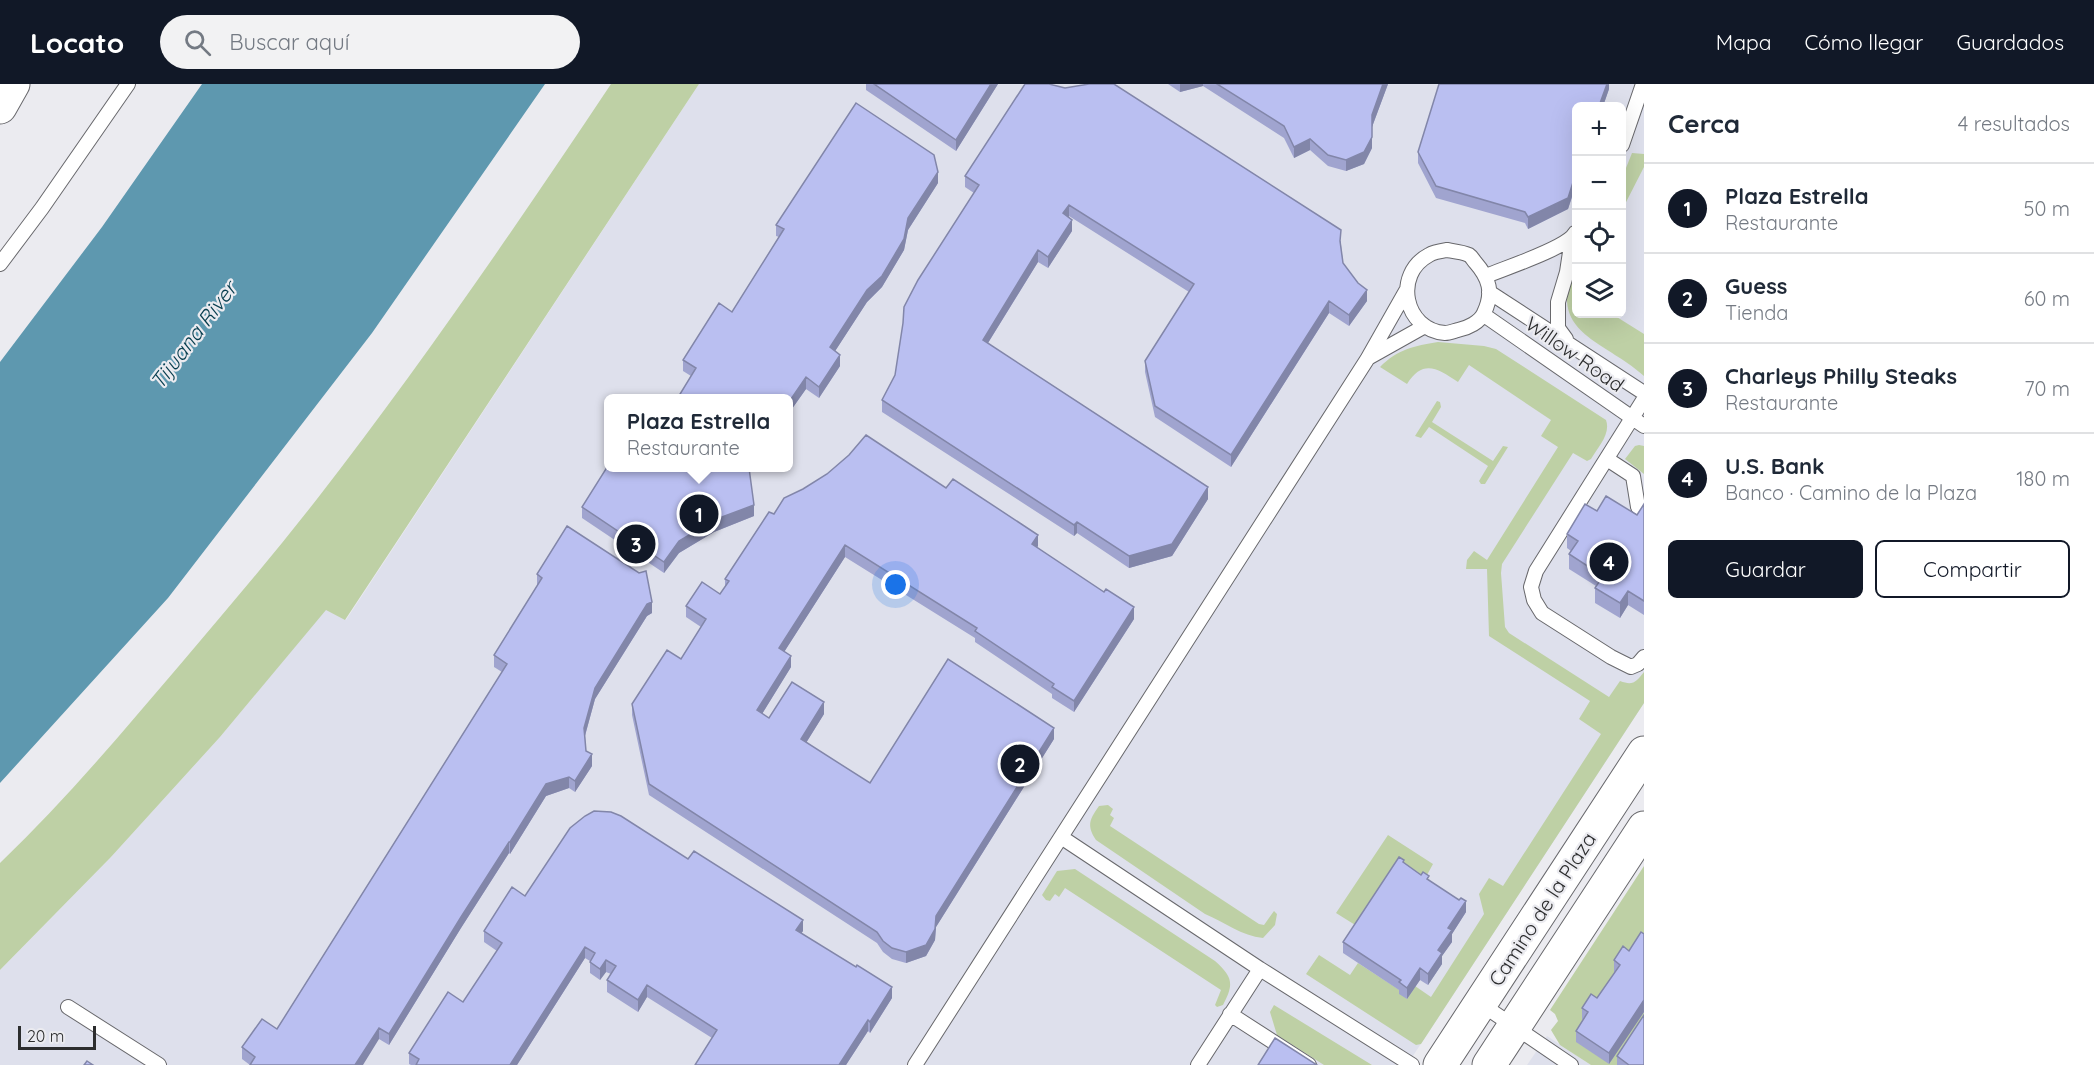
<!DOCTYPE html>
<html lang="es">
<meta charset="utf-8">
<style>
:root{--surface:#fff;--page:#f2f2f3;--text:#1f2937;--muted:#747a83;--line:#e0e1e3;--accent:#111827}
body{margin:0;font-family:Quicksand,sans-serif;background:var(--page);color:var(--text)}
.controls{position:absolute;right:18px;top:18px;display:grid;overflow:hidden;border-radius:9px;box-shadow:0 6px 24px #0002}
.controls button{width:54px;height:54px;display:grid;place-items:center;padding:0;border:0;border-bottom:2px solid var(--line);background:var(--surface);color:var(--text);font:30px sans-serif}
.scale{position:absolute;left:18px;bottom:15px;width:78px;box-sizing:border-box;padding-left:6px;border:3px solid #2c2d2e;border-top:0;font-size:16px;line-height:21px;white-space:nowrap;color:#2c2d2e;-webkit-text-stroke:4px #ebebf0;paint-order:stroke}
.you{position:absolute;left:896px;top:501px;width:21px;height:21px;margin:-15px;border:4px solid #fff;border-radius:50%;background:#1a73e8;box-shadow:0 0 0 9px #1a73e833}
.badge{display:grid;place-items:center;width:39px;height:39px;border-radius:50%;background:var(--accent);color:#fff;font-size:20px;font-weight:700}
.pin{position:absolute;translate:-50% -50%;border:3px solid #fff;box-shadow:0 2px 6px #0006}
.popup{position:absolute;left:604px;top:310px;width:189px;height:78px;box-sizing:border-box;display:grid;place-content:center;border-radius:9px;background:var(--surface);filter:drop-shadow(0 2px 4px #0005);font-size:20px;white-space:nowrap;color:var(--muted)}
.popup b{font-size:22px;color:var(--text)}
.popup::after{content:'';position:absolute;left:50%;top:100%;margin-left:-12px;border:12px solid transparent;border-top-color:var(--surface)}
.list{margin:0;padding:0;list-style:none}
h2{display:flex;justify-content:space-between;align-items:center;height:78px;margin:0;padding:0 24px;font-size:26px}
h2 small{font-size:20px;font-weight:400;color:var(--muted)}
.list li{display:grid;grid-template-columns:39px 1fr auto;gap:18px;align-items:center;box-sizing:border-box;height:90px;padding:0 24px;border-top:2px solid var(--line)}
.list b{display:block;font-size:22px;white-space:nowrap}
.list p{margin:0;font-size:20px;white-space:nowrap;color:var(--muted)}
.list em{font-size:20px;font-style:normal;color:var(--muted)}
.actions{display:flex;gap:12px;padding:18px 24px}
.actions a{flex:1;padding:14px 0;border:2px solid var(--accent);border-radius:9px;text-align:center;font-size:21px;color:var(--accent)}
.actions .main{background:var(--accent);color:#fff}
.icon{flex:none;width:33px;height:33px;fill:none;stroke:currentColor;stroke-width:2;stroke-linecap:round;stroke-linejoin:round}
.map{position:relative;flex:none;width:1644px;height:981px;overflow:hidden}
header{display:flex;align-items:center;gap:36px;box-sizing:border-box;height:84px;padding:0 30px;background:var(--accent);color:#fff}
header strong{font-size:28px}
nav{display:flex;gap:33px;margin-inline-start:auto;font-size:21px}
.search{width:420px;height:54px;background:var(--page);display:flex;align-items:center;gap:15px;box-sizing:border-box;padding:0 21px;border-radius:33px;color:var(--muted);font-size:22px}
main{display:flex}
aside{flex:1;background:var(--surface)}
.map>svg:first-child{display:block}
</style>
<header>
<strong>Locato</strong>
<div class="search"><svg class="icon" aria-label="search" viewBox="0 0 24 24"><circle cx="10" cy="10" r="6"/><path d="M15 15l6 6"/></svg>Buscar aquí</div>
<nav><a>Mapa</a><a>Cómo llegar</a><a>Guardados</a></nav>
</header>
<main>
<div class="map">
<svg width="1644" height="981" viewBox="0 0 1644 981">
<rect width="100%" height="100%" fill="#ebebf0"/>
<path fill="#dee0ec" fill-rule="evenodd" d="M699 0H1644V619L1407 981H0V886L111 773 220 653 326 525 346 536ZM1576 22H1622V230H1576ZM609 314H789V384H609Z
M1547 952 1591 981H1527Z"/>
<path fill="#bed0a5" d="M611 0H699L345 536 326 526 220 653 111 773 0 886V779C66 716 125 645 184 576 229 523 274 470 317 415 421 281 517 141 611 0Z
M1632 69 1644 70V83L1622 126V94Z
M1576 181V230H1612L1644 250V292C1604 256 1544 249 1576 181Z
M1438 258 1484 262 1496 265 1606 336C1611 350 1598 363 1591 375L1587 377 1573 369 1502 480 1501 489 1505 543 1509 549 1609 613 1620 597C1633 602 1636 598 1644 588V619L1421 960 1416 961 1306 890 1319 871 1350 891 1358 879 1401 907 1407 915 1415 902 1431 913 1484 830 1479 810 1489 794 1503 802 1601 650 1579 635 1590 617 1489 552 1487 485H1466L1467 476 1474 467 1487 476 1558 363 1541 352 1551 336 1469 281 1458 298C1437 284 1423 275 1407 300L1380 283C1398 265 1414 262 1438 258Z
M1437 317 1440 318 1441 323 1432 338 1493 377 1503 362 1508 363 1485 400H1481L1479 397 1488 382 1429 343 1421 354 1415 352Z
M1639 361 1644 362V390L1625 375 1635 362Z
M1108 721 1113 725 1110 731 1114 734 1110 742 1259 840 1264 841 1274 827 1277 830 1275 841 1263 854C1242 852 1224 838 1205 830L1096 756C1086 741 1090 735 1099 722Z
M1388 751 1433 780 1421 802 1360 844 1336 829Z
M1644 782V981H1591L1560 961 1551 946 1558 937 1555 930 1550 926Z
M1075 785 1215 877C1233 893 1234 900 1223 921L1217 923 1215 921 1221 906 1065 804 1059 813 1055 810 1050 817 1046 816 1042 811 1057 787Z
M1274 921 1372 981H1324L1277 951 1270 928Z"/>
<path fill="#5e98af" d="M202 0H545L372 249 168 514 0 699V278L102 143Z"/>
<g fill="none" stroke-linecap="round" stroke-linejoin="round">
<g stroke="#68686c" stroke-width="16">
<path id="service" d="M1622 61 1643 0
M1447 166C1453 167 1463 168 1469 171 1472 173 1473 176 1475 178 1489 194 1494 208 1484 229 1480 238 1468 244 1458 246 1454 247 1449 249 1445 249 1404 246 1393 190 1429 171 1434 168 1441 167 1447 166Z
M0 180 42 124 128 0
M1486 192C1505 184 1567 164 1575 149
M1406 207 1368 274 1425 242
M1489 208 1644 309
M1484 231 1644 342
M1566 255 1558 244V218L1567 188 1572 155
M1368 274 1061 753 1260 885 1412 981
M1644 315 1536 487 1531 503 1534 516 1542 529 1611 573 1631 583 1638 580 1644 573
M1607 375 1633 392 1638 423 1644 427
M1481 920 1571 981
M68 923 159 981
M1230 930 1309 981
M915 981 1061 753
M1198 981 1260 885"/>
</g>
<g stroke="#68686c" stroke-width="35">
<path id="secondary" d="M1440 981 1644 669
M1489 981 1644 744"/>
</g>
<g stroke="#68686c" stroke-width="35">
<path id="motorway" d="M0 23 13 0"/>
</g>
<use href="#service" stroke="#fff" stroke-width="14"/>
<use href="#secondary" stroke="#fff" stroke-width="33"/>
<use href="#motorway" stroke="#fff" stroke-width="33"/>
</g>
<path fill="#a0a4cf" d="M866 0H998L956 67 866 6Z
M1168 0H1388L1372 43V64L1364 80 1346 87 1328 82 1310 66 1294 74 1284 54 1203 2 1180 8Z
M1609 0V5L1568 125 1528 145 1525 139 1436 114 1418 79V68Z
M965 92 1341 157V161L1343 179 1367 217 1349 242 1329 229 1231 383 1155 333 1145 288V277L1189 208 1069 132 1072 147 1048 184 1038 178 988 259 1208 415 1172 472 1129 484 1077 449 1074 452 882 328V316L895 291 974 109 965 103Z
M938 99 908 146 904 166 882 203 867 218 835 267 840 282 819 314 806 305 789 329V315H677L691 292 683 287V276L732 228 779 153 776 152V141Z
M946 404 1038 462 1037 463 1134 535 1074 628 1052 614V610L975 558V554L845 473 784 568 791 583 762 630 769 634 824 630 806 659 870 699 1054 655 936 843 935 856 926 872 906 879 892 875 883 868 877 859 649 711 632 631V620L681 575 701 543 686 533V522L720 510 725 503V495L774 430Z
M1644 420V531L1628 521 1620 534 1595 519V504L1596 502 1569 485V470L1571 467 1567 464V450L1597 427 1637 431Z
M582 423 754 432 714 448 679 469 664 489 582 434Z
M537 490 652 529 647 532 595 615 585 652 586 667 592 682 575 708 569 704 546 712 510 770 509 769 461 844 389 961 379 955 250 981 242 975V963L277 945 502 588 494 583V571L537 502Z
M688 775 803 847 801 849 892 914 870 949 868 947 846 981H695L712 954 647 913 638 928 607 908V896L611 890 606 888 600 896 590 889V877L585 874 517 981H411L409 980V969L463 918 497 867 484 858V847L525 812Z
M1404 779 1429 796 1466 828 1452 850V858L1442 872V880L1428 901 1420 896 1407 915 1399 910V906L1343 869V858Z
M1644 850V928L1609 980 1576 958V947L1583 936 1582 935V924L1597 914 1615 888H1614V876L1629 867Z
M1617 972 1644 981H1617Z"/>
<path fill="#8286a9" d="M991 0H998L956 67V56Z
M1180 0H1203V2L1180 8Z
M1383 0H1388L1372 43V64L1364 80 1346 87V76L1372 31Z
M1607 0H1609V5L1603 22H1599Z
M1310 55V66L1294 74V63Z
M938 88V99L908 146 904 166 882 203 867 218 830 275V263L867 206 908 134Z
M1576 89V100L1568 125 1528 145V133Z
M1069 121V132L1063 141V129Z
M1072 136V147L1048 184V173Z
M1038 166V178L983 267V256Z
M1367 206V217L1349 242V231Z
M1329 217V229L1231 383V371Z
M840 271V282L819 314V303Z
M806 293V305L789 329V318Z
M1208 403V415L1172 472 1129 484V472Z
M754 421V432L714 448 679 469 664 489V478L679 457 714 436Z
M1077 438V449L1074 452V441Z
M1038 451V462L1032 471V460Z
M845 461V473L779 576V564Z
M1628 507V521L1620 534V519Z
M652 518V529L647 532 595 615 584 655V644L595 604 647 520Z
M1134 523V535L1074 628V617Z
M791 572V583L757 638V626Z
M824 618V630L801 667V655Z
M1054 644V655L936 843 935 856 926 872 906 879V868Z
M592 670V682L575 708V697Z
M569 693V704L546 712 510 770V758L546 700Z
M509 758V769L461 844 389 961V950L461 833Z
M1466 817V828L1452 850V858L1442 872V880L1428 901V890L1448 844Z
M803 836V847L796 857V846Z
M585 863V874L517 981H510Z
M606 876V888L600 896V885Z
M1420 884V896L1407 915V904Z
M647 901V913L638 928V916Z
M892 903V914L870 949V938Z
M1644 916V928L1609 980V969Z
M868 936V947L846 981H839Z
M379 944V955L363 981H355Z"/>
<path fill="#babff1" stroke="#8286a9" stroke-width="1.5" d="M874 0H991L956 56Z
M1025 0H1049L1065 4 1089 0H1114L1341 146 1340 157 1343 179 1358 199 1367 206 1349 231 1329 217 1231 371 1155 322 1145 277 1194 200 1069 121 1063 129 1072 136 1048 173 1038 166 983 256 1208 403 1172 460 1129 472 1077 438 1074 441 882 316 895 291 903 239 904 223 918 196 979 101 965 92Z
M1217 0H1383L1372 31V53L1364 68 1346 76 1328 71 1310 55 1294 63 1284 42Z
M1439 0H1607L1599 22H1576V89L1568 114 1528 133 1525 128 1436 102 1418 68Z
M856 19 934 71 938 88 908 134 904 155 882 192 867 206 830 263 840 271 819 303 806 293 789 318V315H774L772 314V315H677L696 284 683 276 719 219 732 228 784 145 776 141Z
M866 351 946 404 953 395 1038 451 1032 460 1104 508 1106 505 1134 523 1074 617 1052 603 1054 600 975 547 977 544 845 461 779 564 791 572 757 626 769 634 792 598 824 618 801 655 870 699 948 575 1054 644 936 832 935 845 926 861 906 868 892 864 883 857 877 848 649 700 632 620 667 566 681 575 706 535 686 522 702 498 720 510 729 497 725 495 769 428 774 430 784 414 803 405 827 390 849 371Z
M609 380V384H749L754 421 714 436 679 457 664 478 582 423Z
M1606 412 1637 431 1644 420V517L1628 507 1620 519 1595 504 1603 492 1569 470 1578 457 1567 450 1585 420 1597 427Z
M567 442 639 489 646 487 652 518 647 520 595 604 584 644 586 667 592 670 575 697 569 693 546 700 510 758H509L461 833 389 950 379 944 355 981H250L255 973 242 963 262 935 277 945 507 580 494 571 542 494 537 490Z
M594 727 611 728 621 732 688 775 694 767 803 836 796 846 856 883 857 881 892 903 870 938 868 936 839 981H695L717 946 647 901 638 916 607 896 616 882 606 876 600 885 590 878 595 869 585 863 510 981H416L419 975 409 969 448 908 463 918 502 859 484 847 512 803 525 812 570 744 585 732Z
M1399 773 1404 776 1403 778 1421 791 1423 788 1429 792 1427 795 1459 816 1461 814 1466 817 1448 844 1452 846 1438 866 1442 869 1428 890 1420 884 1407 904 1399 898 1401 896 1343 858Z
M1641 848 1644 850V916L1609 969 1576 947 1588 928 1582 924 1591 910 1597 914 1620 881 1614 876 1623 862 1629 867Z
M1644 931V981H1629L1617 972Z
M1275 954 1317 981H1258Z
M87 977 93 981H84Z"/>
<g text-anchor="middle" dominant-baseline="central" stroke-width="4.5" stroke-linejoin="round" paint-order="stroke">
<g font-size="20" fill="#2c2d2e" stroke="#ebebf0">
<text transform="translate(1575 270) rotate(35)">Willow Road</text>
<text transform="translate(1542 825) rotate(-57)">Camino de la Plaza</text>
</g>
<g font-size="21" font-style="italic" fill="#063d4e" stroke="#ebebf0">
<text transform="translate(193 251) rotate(-53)">Tijuana River</text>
</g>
</g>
</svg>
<div class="controls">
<button>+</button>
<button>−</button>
<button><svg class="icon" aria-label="locate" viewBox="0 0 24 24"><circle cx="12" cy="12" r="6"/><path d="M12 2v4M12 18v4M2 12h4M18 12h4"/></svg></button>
<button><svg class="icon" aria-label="layers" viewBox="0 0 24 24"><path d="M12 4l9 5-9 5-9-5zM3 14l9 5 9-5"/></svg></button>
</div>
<div class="scale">20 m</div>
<div class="you"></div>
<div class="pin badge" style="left:699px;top:430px">1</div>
<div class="popup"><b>Plaza Estrella</b>Restaurante</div>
<div class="pin badge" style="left:1020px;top:680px">2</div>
<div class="pin badge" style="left:636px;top:460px">3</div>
<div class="pin badge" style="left:1609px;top:478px">4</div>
</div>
<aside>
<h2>Cerca<small>4 resultados</small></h2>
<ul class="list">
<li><span class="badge">1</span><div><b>Plaza Estrella</b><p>Restaurante</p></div><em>50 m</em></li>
<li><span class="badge">2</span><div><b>Guess</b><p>Tienda</p></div><em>60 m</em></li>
<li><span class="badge">3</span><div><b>Charleys Philly Steaks</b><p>Restaurante</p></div><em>70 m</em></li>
<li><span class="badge">4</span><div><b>U.S. Bank</b><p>Banco · Camino de la Plaza</p></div><em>180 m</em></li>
</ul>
<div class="actions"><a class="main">Guardar</a><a>Compartir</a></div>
</aside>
</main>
